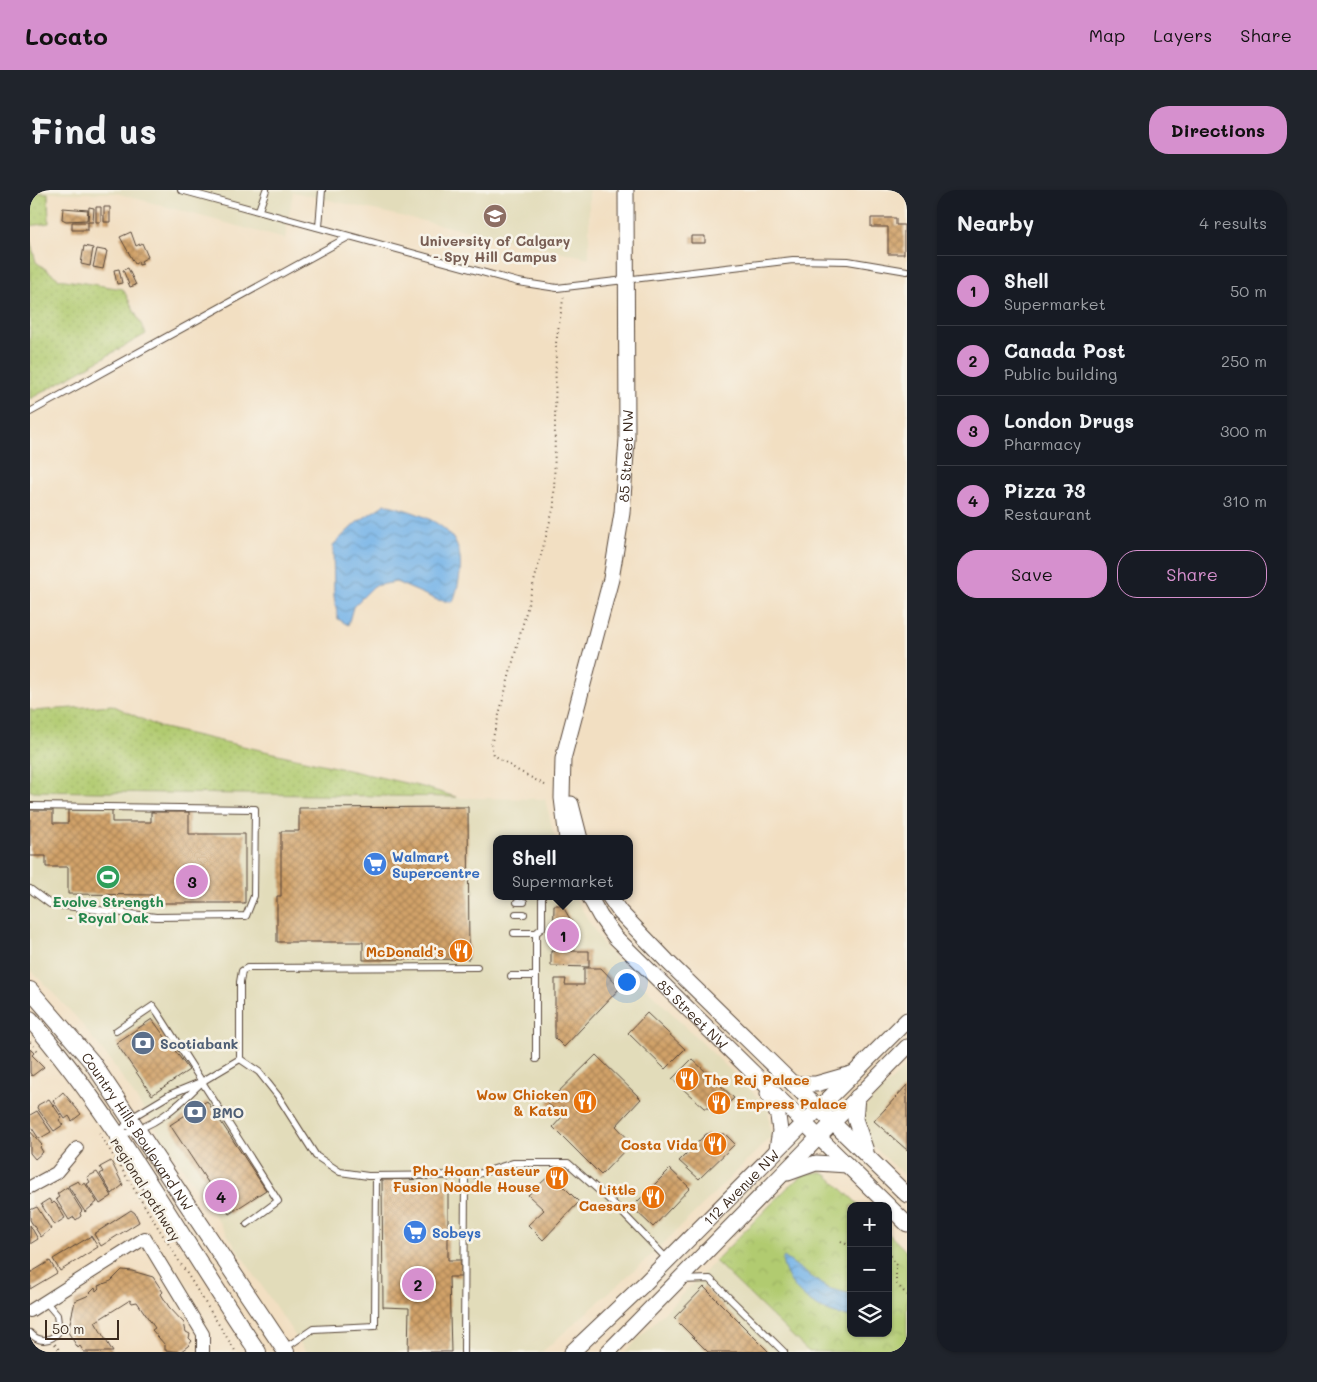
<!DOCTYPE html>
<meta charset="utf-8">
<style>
:root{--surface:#171b24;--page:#20242c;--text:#f1f3f6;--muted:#9ea1a6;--line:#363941;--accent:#d690ce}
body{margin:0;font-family:Mali,sans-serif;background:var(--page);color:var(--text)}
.controls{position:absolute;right:15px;bottom:15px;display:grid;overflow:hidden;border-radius:10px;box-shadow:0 1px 4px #0004}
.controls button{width:45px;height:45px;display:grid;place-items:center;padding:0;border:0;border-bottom:1px solid var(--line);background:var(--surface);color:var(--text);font:25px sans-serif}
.scale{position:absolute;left:15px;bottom:12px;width:74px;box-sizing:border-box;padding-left:5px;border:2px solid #3b2a1e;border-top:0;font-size:14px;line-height:18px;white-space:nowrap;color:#3b2a1e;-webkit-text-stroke:4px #f7f3e8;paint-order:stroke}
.you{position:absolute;left:596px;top:791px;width:18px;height:18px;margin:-12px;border:4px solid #fff;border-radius:50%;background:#1a73e8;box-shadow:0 0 0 8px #1a73e833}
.badge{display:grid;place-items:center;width:32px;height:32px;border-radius:50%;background:var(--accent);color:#111;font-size:16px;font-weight:700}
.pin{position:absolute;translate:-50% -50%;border:2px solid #fff;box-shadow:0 1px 5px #0006}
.popup{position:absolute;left:463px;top:645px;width:140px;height:65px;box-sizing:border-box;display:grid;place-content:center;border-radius:10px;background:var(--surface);filter:drop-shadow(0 1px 4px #0005);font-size:16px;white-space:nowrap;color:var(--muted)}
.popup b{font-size:19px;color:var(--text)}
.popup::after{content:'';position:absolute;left:50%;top:100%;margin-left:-10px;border:10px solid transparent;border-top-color:var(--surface)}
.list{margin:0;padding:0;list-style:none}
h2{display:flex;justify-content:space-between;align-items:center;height:65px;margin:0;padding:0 20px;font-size:21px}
h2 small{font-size:16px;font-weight:400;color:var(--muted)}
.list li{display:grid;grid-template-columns:32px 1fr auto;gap:15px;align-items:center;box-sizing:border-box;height:70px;padding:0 20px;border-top:1px solid var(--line)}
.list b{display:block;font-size:19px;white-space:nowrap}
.list p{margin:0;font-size:16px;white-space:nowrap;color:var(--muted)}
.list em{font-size:16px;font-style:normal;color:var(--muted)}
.actions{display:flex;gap:10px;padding:15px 20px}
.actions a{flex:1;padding:11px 0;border:1px solid var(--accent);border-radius:20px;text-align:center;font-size:18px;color:var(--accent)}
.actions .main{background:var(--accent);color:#111}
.icon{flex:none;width:28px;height:28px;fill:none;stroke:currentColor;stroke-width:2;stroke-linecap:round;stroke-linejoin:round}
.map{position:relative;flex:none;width:877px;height:1162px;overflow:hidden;border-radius:20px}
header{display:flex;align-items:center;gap:30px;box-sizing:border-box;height:70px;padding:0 25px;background:var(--accent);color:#111}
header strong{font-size:24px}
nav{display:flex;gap:28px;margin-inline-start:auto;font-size:18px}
.intro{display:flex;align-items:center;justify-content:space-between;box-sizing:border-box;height:120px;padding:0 30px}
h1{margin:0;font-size:35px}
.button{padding:12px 22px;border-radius:20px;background:var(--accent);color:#111;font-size:18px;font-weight:700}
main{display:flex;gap:30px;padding:0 30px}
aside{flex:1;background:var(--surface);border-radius:20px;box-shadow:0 1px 4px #0004}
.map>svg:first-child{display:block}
</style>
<header>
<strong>Locato</strong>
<nav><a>Map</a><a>Layers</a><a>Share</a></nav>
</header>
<div class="intro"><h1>Find us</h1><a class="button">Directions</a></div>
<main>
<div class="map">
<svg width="877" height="1162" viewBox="0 0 877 1162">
<defs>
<pattern id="grass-dots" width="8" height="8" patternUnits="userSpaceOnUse" patternTransform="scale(1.25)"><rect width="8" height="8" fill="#b1cb70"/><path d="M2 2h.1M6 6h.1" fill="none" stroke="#99ae61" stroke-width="1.8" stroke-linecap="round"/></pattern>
<pattern id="park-crowns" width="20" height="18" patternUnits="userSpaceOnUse" patternTransform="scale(1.25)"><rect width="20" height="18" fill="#b1cb70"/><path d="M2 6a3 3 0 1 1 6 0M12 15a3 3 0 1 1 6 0" fill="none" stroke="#99ae61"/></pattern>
<pattern id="water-waves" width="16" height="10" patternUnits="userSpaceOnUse" patternTransform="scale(1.25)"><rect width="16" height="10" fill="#74b3e8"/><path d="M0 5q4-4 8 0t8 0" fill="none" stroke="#6092bb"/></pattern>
<pattern id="building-cross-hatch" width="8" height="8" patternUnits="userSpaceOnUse" patternTransform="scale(1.25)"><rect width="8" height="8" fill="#d1a269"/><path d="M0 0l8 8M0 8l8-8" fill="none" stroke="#ab8456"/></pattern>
</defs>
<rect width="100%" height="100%" fill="#f7f3e8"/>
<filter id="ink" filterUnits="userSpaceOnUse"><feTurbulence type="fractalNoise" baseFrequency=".02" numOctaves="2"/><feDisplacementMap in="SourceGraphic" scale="10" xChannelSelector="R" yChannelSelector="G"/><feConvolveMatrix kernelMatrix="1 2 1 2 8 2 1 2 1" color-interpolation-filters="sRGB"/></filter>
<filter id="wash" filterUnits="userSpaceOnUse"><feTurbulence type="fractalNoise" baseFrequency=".0096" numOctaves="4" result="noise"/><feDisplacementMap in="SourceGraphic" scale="20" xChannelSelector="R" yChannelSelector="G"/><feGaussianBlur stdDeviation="1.12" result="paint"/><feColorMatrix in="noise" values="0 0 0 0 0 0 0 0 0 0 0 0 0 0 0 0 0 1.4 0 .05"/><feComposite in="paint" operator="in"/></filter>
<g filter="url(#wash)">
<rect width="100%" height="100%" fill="#f2dfc2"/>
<path fill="#e2dcba" d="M0 0H559V68L263 2 255 49 86 3H0Z
M0 601 515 609 525 649H467V706H544L575 758 738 917 741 947 628 1059 512 1162H276L83 874 46 827 0 779Z
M877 875V988L839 952 831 936V921Z
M685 1071 779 1162H595Z"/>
<path fill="url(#grass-dots)" stroke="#767a47" d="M0 3H18L19 33 0 36Z
M0 50 6 72 29 89 93 99 116 144 0 209Z
M82 515 129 537 393 597 426 607 0 601V518L3 521Z"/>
<path fill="url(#park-crowns)" stroke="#767a47" d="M790 982 797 985 830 1016H821V1143H858V1043L877 1062V1162H779L685 1071 758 997 775 984Z"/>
<path fill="url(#water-waves)" stroke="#586e83" d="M355 314C414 329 446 347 423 412L407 410 366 392 344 396 323 417 318 435 308 429 304 406 303 355 326 333Z
M754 1067 797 1098 821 1104V1127C790 1124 758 1102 752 1070Z"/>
<g id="blocks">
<path fill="url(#building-cross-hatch)" d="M59 17 64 18 63 32H58V40H42V32H58Z
M66 17H71V32H66Z
M74 17H80V32H74Z
M33 18 58 20 57 30 36 31 32 29Z
M841 28H866V35H874V64H858V37H841Z
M101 42 106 56 112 53 118 67 111 71 113 74 109 75 108 72 105 74 90 47Z
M661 46H675V53H661Z
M54 56 63 58 60 76 51 74Z
M67 59 77 61 73 79 63 77Z
M98 78 106 95 100 97 93 80Z
M89 79 92 93 87 94 84 80Z
M438 617 439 769 333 770V752H247V706H251V641H269V618Z
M0 620H23V633H38V620H82V632H121V622H159V644H215V713H122V705L38 704V677H16V666H0Z
M524 715H532L543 734V757H523Z
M521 761H559V777L521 776Z
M554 778H571L590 798 534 857 525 848V789H536L535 795H554Z
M617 823 655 859 635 879 598 843Z
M122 829 159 880 122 905 86 853Z
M0 859 4 863 2 865 14 877 2 886 0 883Z
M566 865 611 909 586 936 602 953 571 985 523 937 532 927 517 913Z
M662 869 704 908 694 918H674L642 889Z
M877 895V960L844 931Z
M33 902 51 924 42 931 39 926 35 929 23 911Z
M19 909 32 928 29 930 33 935 24 941 7 918 8 915Z
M177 911 236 1000 199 1024 140 935Z
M7 921 21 942 9 949 0 935V925Z
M0 941 12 955 10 957 13 962 5 969 0 963Z
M676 944H695L705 954 669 989 649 971Z
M81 971 93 995 82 1004 70 984 73 982 70 977Z
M640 979 660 998 623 1037 602 1017Z
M67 982 82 1006 70 1014 57 994 60 992 57 987Z
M521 984 549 1012 513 1050 498 1035 514 1020 498 1005Z
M418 989V1070H431V1087H419L421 1162H378L379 1118 353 1117 352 990Z
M48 991 51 995 55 993 67 1012 55 1022 38 996Z
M37 997 52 1021 50 1023 51 1026 46 1030 44 1027 39 1030 26 1009 29 1007 27 1004Z
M19 1009 22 1014 24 1012 27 1015 35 1028 24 1035 11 1014Z
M7 1017 21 1039 11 1047 0 1030V1020Z
M101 1020 105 1023 109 1032 71 1056 64 1044Z
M0 1035 8 1049 0 1054Z
M61 1046 68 1057 30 1081 23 1069Z
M20 1071 27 1083 0 1099V1083Z
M92 1080 102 1081 123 1087 133 1102 131 1104 139 1117 154 1133 156 1142 160 1144 159 1148 162 1151 158 1156 150 1162 135 1160V1155L122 1140 125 1138 118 1128 107 1112 102 1113 100 1110 65 1132 83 1162H54L50 1156 48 1158 38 1142 45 1111 57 1106 65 1098 66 1101 69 1098 68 1096 81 1091Z
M674 1097 739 1162H678L644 1128Z"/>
</g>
</g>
<g filter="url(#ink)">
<use href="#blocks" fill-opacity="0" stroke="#564537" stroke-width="1"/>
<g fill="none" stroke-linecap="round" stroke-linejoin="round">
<g stroke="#564537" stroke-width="8">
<path id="service" d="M151 0 488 92 527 98 763 70 818 71 877 81
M229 20 236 0
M289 37 292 0
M0 222 318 47
M0 616 225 619 224 706 216 726 126 727 20 714 0 699
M487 712H494
M486 724H494
M484 743H506V869
M506 743 512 738V706
M481 786H505
M86 841 123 816 128 823 248 1011 217 1034
M210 869 229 882 248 906 286 966 310 982 338 986 445 985 483 973H538L583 1013 638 1070
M210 869V792L212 781 217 778 447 777
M89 944 101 928 141 904 173 891 210 869
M90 945C124 937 146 918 170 894
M651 1090 680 1089 754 1162
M0 1143C9 1153 21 1152 29 1141L27 1125 15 1111
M255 1158 283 1139 345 1136 346 986
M434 1162 435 985"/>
</g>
<g stroke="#564537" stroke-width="14">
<path id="minor" d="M0 997 26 983 47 958
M0 1121 115 1048 173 1144V1162"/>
</g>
<g stroke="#564537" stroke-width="17">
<g id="tertiary">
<path d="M541 614 550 649"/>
<path id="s1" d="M537 649 532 608 533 569 581 389 592 323 597 249 596 0"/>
<path id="s2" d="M559 706 570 726 585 747 877 1034"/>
<path d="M579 706 590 722 637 771 877 1005"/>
<path d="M763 894H786L821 884"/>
<path d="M738 904 748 926 750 941 747 959"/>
<path d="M827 907 825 929 836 961"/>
<path d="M758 983 786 973 817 975"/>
<path id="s3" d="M542 1162 615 1093 877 830"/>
<path d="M578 1162 877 857"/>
</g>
</g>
<g stroke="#564537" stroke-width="18">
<g id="secondary">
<path id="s4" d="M0 800 62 872 256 1162"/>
<path d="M0 829C88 931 152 1051 228 1162"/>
</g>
</g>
<path stroke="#564537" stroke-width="2" stroke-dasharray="1 4" stroke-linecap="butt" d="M515 595 487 580 464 565 461 555 524 316 526 153 534 104
M0 852 8 861
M69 943 206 1162
M858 1044 863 1037
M811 1051 821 1057
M858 1061 866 1075V1093L877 1105
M25 1154 31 1162"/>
<use href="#service" stroke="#fff" stroke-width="6"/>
<use href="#minor" stroke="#fff" stroke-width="12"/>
<use href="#tertiary" stroke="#fff" stroke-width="15"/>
<use href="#secondary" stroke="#fff" stroke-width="16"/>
</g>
</g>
<defs>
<g id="university-disc" transform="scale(1.25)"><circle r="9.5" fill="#8d6e63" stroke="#f7f3e8"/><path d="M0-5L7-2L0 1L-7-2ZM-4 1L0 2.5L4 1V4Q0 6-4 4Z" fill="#fff"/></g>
<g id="supermarket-disc" transform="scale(1.25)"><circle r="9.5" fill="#3f7fe0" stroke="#f7f3e8"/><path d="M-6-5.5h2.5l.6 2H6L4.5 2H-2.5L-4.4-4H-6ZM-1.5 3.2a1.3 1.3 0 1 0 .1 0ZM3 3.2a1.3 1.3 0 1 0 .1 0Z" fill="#fff"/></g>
<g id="stadium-disc" transform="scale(1.25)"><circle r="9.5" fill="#2e9e5b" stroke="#f7f3e8"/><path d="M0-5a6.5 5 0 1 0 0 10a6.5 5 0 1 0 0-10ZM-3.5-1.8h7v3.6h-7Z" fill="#fff"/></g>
<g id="restaurant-disc" transform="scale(1.25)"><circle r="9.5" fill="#e8710a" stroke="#f7f3e8"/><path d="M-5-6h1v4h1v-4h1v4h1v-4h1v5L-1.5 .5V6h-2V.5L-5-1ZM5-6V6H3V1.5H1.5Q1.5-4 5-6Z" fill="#fff"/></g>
<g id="bank-disc" transform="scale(1.25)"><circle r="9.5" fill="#5c6f8a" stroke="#f7f3e8"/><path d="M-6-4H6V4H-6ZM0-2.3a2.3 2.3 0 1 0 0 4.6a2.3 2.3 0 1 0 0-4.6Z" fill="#fff"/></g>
</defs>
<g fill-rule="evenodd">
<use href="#university-disc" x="465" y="26"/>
<use href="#supermarket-disc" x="345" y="674"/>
<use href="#stadium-disc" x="78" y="687"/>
<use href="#restaurant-disc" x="431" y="761"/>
<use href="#bank-disc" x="113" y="853"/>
<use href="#restaurant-disc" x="657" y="889"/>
<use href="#restaurant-disc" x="555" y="912"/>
<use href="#restaurant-disc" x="689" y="913"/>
<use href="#bank-disc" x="165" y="922"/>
<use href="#restaurant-disc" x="685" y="954"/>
<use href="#restaurant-disc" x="527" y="988"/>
<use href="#restaurant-disc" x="623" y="1007"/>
<use href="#supermarket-disc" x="385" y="1042"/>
</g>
<g text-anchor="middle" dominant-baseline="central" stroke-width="5" stroke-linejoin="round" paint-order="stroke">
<g font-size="14" font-weight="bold" fill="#785e54" stroke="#f7f3e8">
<text x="465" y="50">University of Calgary<tspan x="465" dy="16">- Spy Hill Campus</tspan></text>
</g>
<g font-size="14" fill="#3b2a1e" stroke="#f7f3e8">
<text stroke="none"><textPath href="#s1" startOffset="391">85 Street NW</textPath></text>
<text stroke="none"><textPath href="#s2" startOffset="158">85 Street NW</textPath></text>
<text stroke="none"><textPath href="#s4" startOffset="178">Country Hills Boulevard NW</textPath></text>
<text stroke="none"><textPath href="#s3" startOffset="236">112 Avenue NW</textPath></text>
<text transform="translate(116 999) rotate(58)">regional pathway</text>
</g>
<g font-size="14" font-weight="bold" fill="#366cbe" stroke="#f7f3e8" text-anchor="start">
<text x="362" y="666">Walmart<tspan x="362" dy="16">Supercentre</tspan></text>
<text x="402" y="1042">Sobeys</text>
</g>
<g font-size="14" font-weight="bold" fill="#27864d" stroke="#f7f3e8">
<text x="78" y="711">Evolve Strength<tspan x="78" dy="16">- Royal Oak</tspan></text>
</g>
<g font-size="14" font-weight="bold" fill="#c56008" stroke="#f7f3e8" text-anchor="end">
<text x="414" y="761">McDonald's</text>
<text x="674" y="889" text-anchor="start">The Raj Palace</text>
<text x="538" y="904">Wow Chicken<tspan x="538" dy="16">&amp; Katsu</tspan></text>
<text x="706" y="913" text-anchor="start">Empress Palace</text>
<text x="668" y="954">Costa Vida</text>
<text x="510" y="980">Pho Hoan Pasteur<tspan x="510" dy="16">Fusion Noodle House</tspan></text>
<text x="606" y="999">Little<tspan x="606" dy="16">Caesars</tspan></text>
</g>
<g font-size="14" font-weight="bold" fill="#4e5e75" stroke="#f7f3e8" text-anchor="start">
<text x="130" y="853">Scotiabank</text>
<text x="182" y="922">BMO</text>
</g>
</g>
</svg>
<div class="controls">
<button>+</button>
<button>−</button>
<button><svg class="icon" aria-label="layers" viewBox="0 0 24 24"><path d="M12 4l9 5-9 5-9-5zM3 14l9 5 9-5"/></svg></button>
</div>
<div class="scale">50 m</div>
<div class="you"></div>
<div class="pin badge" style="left:533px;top:745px">1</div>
<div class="popup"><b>Shell</b>Supermarket</div>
<div class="pin badge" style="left:388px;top:1094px">2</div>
<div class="pin badge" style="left:162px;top:691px">3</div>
<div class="pin badge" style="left:191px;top:1006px">4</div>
</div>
<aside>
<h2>Nearby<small>4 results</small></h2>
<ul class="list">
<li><span class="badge">1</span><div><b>Shell</b><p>Supermarket</p></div><em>50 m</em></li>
<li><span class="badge">2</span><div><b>Canada Post</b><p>Public building</p></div><em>250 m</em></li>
<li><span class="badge">3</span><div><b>London Drugs</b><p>Pharmacy</p></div><em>300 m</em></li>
<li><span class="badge">4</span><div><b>Pizza 73</b><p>Restaurant</p></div><em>310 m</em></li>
</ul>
<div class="actions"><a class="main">Save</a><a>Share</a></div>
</aside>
</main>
